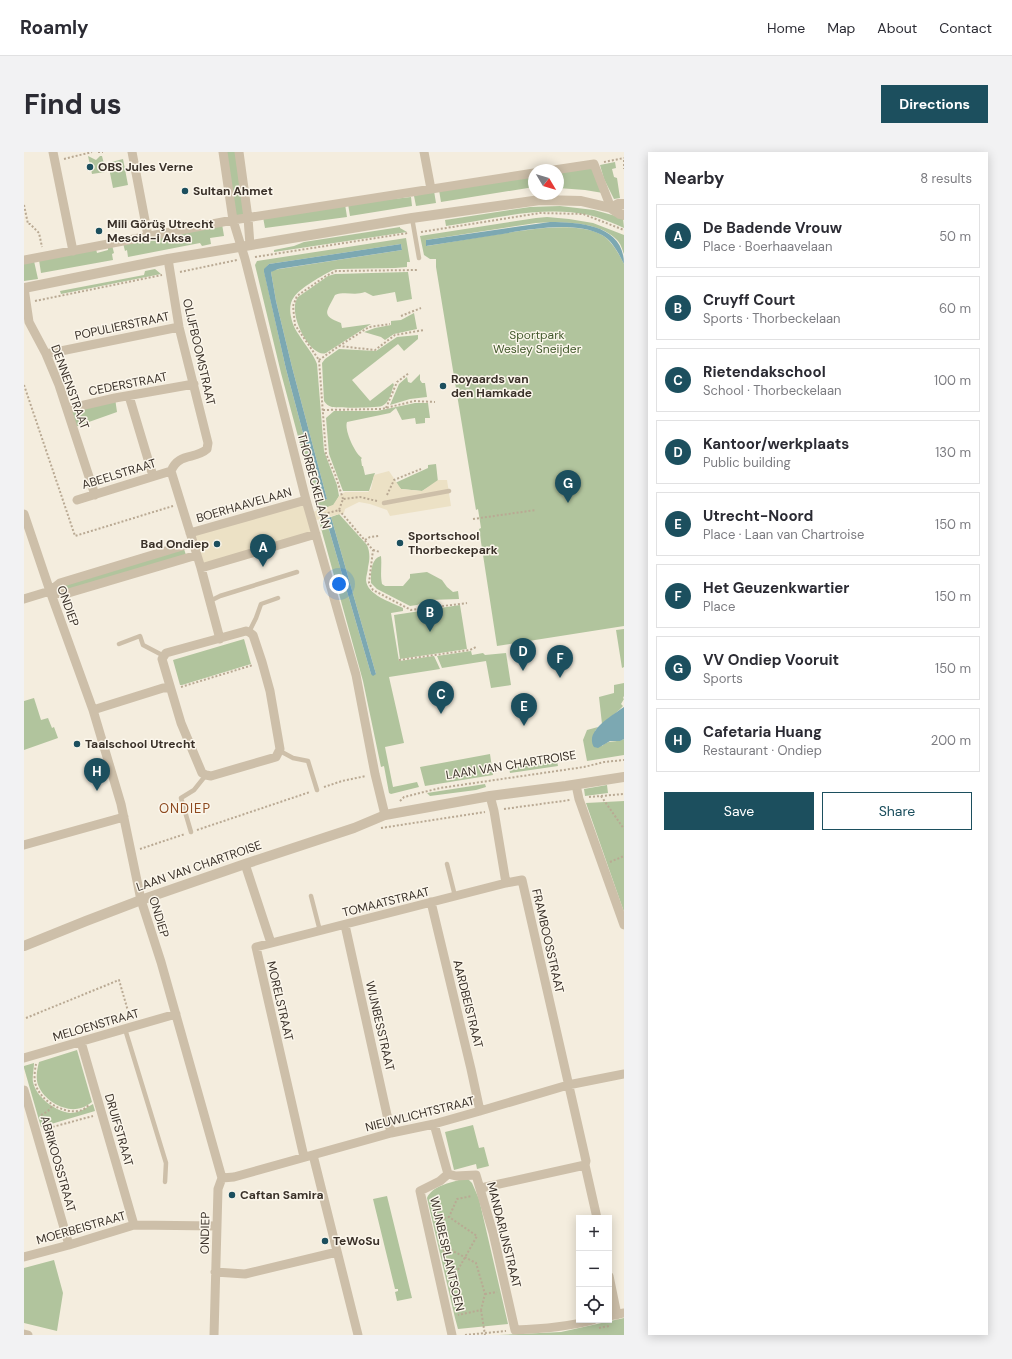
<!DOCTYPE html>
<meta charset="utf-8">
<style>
:root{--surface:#fff;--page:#f2f2f3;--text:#2b2b33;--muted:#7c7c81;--line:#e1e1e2;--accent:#1c4f5e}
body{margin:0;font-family:"DM Sans",sans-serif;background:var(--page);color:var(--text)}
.controls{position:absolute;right:12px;bottom:12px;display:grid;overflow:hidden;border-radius:0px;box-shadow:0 2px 10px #0003}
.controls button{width:36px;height:36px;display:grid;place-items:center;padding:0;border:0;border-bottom:1px solid var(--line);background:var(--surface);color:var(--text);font:20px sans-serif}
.compass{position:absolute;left:504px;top:12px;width:36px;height:36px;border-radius:50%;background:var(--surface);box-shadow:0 2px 10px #0003;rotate:128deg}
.you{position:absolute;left:315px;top:432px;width:14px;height:14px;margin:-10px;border:3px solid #fff;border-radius:50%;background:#1a73e8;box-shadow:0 0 0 6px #1a73e833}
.badge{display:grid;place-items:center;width:26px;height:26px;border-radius:50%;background:var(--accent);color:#fff;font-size:13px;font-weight:700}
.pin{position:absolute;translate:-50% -33px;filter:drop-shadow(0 1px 2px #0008)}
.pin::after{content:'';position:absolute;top:21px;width:14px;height:12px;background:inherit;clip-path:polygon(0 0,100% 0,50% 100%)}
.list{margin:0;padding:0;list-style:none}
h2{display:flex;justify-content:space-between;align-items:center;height:52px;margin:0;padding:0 16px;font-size:17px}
h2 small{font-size:13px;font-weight:400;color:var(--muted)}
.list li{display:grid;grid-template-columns:26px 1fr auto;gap:12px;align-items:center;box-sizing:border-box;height:64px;margin:0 8px 8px;padding:0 8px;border:1px solid var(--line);border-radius:0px}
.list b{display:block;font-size:15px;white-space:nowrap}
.list p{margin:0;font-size:13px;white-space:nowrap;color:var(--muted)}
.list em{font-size:13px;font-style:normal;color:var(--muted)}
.actions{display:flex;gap:8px;padding:12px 16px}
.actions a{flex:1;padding:9px 0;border:1px solid var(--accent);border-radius:0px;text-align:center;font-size:14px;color:var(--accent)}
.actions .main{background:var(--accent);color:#fff}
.icon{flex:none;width:22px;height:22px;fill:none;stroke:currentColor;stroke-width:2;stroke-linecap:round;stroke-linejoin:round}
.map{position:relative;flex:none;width:600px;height:1183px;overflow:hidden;border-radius:0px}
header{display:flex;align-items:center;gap:24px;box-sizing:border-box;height:56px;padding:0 20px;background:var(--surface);border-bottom:1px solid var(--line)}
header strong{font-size:19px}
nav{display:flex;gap:22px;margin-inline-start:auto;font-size:14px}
.intro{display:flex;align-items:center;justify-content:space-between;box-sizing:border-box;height:96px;padding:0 24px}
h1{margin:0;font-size:28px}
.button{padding:10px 18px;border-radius:0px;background:var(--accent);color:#fff;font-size:14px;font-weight:700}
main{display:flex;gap:24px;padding:0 24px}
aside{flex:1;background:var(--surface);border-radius:0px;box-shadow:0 2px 10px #0003}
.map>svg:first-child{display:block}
</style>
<header>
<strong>Roamly</strong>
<nav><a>Home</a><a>Map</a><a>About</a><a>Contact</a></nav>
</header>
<div class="intro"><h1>Find us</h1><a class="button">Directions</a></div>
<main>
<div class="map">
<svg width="600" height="1183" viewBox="0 0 600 1183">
<rect width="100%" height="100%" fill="#f4edde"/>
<path fill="#b1c49d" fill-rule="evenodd" d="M199 0H215L224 66 209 68Z
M64 4 72 8 76 4H78L80 12 78 15 81 20 68 22Z
M99 7 104 33 89 36 84 11Z
M591 10 592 16 588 17 590 25 593 26 596 46 590 47 580 27 576 13Z
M566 14 572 23 579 41 561 38 534 36V19Z
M510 23V35L417 50 415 38Z
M410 39 412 51 392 54 390 44Z
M387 45 388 54 326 64 324 52Z
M321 52 323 65 241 76 239 65Z
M536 54 570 58 599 66 600 76C589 71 577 66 565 63 518 53 469 67 422 74L421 68 506 55Z
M523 65 545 67 569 71 600 83V102C598 97 597 92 593 88 576 69 535 69 512 71L402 88 403 94C425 90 447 87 469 83 500 79 550 68 578 83 588 89 595 102 600 112V474L473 494 455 377 457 376 454 357 452 358 412 115V107H406L400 103 396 84 512 66Z
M198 72 200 84 186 86 187 92 178 94 176 91 104 105 103 98 101 99 99 91Z
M376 75V76L383 80 250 100V98L270 94 280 90Z
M382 86 386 110H383V115L371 116 314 117 309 118C299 123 276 136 270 145 262 155 268 174 275 183 281 193 289 201 293 212L300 299 313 333 315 344 310 353 294 359 257 221 231 113 233 109ZM377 92 378 98 249 118 247 120 252 149 268 215 303 347 297 349 262 217 240 119 241 117 245 112Z
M88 93 90 101 88 102 89 108 17 121 15 108 72 97 73 101 84 98V94Z
M10 109 14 127 0 129V111Z
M131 117 137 122 37 142 36 139 120 123 121 119Z
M384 120 388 147 373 150 371 140 349 144 341 140C331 144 321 139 311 143 303 160 296 163 317 171L318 176 347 172 302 201C287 207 262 161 274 145L304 124 311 122Z
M390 161 393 177 370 182 361 188 357 185 340 180 351 176 367 173V169L377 168Z
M394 183V187L380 199 374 192 328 228 346 249 369 231 370 233 369 235C367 242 365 251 358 254 352 256 315 256 308 255 304 254 302 252 300 249L298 211 301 207 315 197 352 199 373 185Z
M396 222V228L398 231H401L403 245 386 247 366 253 375 232 383 225 384 230 387 231Z
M91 246 93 260 48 276 43 257Z
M391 251H404L406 266H401V271L392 272 391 266 378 268 372 256 366 261 323 270C320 278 331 302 338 306L337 307 338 314H339L341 323 351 321 345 339H319L305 302 302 266 310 259H353Z
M412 312 414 330 398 339 377 337 371 331 404 316V313Z
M315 362 343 393C346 400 346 407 344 415 344 419 342 424 342 428 343 443 367 450 379 456V459L367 461 375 509 410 504 416 517 365 525 380 591 361 595 369 635 393 630 395 635 367 642 365 641 360 614 357 615 339 529 295 369 302 367 347 522H352L307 365Z
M160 397 162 403 40 439 39 433Z
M357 404C358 414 356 422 358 432L361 434H379L386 426V422L403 420 418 428 423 435 429 440 434 439 435 447 405 448 393 453 386 454 353 437 347 431C347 422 346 407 357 404Z
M436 453 443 497 376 507 370 463Z
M600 477V515L598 516 592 478Z
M220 487 227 512 158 533H156L149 508Z
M447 499 448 503 459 501 461 503 482 501 487 533 467 536 462 509 418 516 413 504Z
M600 531V544L599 546 600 547 597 552 599 554C594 560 585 566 578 572L575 545 590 541V533Z
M10 546 17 568 24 566 28 576 30 575 34 586 0 598V549Z
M574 575 571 579 578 594C585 587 592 591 600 587V603L563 609 559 588 563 578Z
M466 602 469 623 401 634 396 615Z
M533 609 534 614 486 621 485 616Z
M461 632 462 635 452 638 406 644 403 641Z
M583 633 584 641 561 644 560 637Z
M600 649V760L562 651Z
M53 898 68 950C65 952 61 955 57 956 42 961 21 949 15 935 11 927 13 918 15 910Z
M10 911C10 917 8 925 9 930 12 945 31 959 46 961 55 961 62 956 69 952L71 959 17 975 0 916V914Z
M449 973 455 996 460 995 465 1014 453 1017 452 1012 430 1018 421 980Z
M438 1027H444L448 1031 455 1047 484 1172 434 1177 431 1166 403 1046C408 1034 426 1031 438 1027Z
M363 1044 388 1146 373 1149 371 1140 374 1139V1137H371L349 1047Z
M30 1108 39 1141 33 1179 0 1171V1116Z
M600 1166V1183H475L537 1180Z"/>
<path fill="#ece1c5" d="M365 319 377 337 398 339 414 328H423L427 354 366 364 363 358 346 352 335 350 321 357 320 361 289 369 292 382 177 416 166 381 282 348 286 361 309 353 315 344 321 340H344L347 337 350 323Z"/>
<path fill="#7ca8b2" d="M526 70C556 70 600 73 600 112 595 102 588 88 578 83 549 68 503 78 472 83 449 87 426 90 402 94V88Z
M377 92 378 98 254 117 247 120 252 149 268 215 303 347 297 349 262 217 240 120V117L245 112Z
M307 365 352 522 349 524 347 522 302 367Z
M600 555V587L596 589H586L574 596 570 595C560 579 589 563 600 555Z"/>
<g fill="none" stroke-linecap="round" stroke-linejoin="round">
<path stroke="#b9a993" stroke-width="2" stroke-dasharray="2 2" stroke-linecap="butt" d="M74 0H79
M40 7 68 0
M600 8V17
M580 10 600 6
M0 53 4 72H6L15 81 18 95
M397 80 516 61 559 62 600 78
M231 105 384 81
M156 120 213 108
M11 149 138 123
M377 164 397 156
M315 194 345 175 366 172
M295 208 315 194 351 198 371 183 400 178
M0 233 51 384 149 354
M362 256 373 230 385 221
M299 258 358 257 390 249 411 250
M363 343 370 328 397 317
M319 347 311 322 302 302 295 208 271 173 269 154 273 144 302 124 312 119 393 118
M315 358 349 398 345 431 349 438 387 458 443 451
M296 363 315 358 319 347 336 345 353 349
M449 367 512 358
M341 388 346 385 355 384
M349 398 356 400
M375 508 446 498 452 495
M157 535 229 513
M300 635 318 629 342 624
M577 644 600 677
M565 645 600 642
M376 649 380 645 416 636 560 615 580 610 600 608
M480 657 546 648
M357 676 461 660
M173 678 286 640
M116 697 161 682
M586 710 600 704
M2 866 95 828 106 866
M12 912C11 917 10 925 11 930 14 948 41 964 58 958 61 957 63 954 66 953
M17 963 24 959 29 953
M21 977 69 964
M412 1068 425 1065
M419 1099 425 1097 452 1111 461 1142 457 1158 434 1163
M425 1124 431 1123 453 1084 425 1065 433 1047 448 1044
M461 1142 473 1140
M457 1158 461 1183
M575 1176 585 1174
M441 1183 482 1179"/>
<path stroke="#cdbfa9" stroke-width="4.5" d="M388 66 395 106
M360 351 425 339
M186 449 196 444 273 420
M225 480 232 466 237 452 254 446
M95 492 116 484 119 493 140 504
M256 599 269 606 284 609 293 638
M167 680 157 646 170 638 182 623
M423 712 431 744
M287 744 296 779
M101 877 142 1011 141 1030"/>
<path stroke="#cdbfa9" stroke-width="9" d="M29 0 49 99
M108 0 124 84
M199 0 209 68 221 107 282 348 332 523 351 622 361 663
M215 0 224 66 226 93
M400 0 407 37
M530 18 570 12 587 56
M0 108 209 68 510 21
M0 136 5 170 22 202 35 233 71 343
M22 202 155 175
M105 244 129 324
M43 257 91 246 170 232
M147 319 177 416 196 487
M53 348 147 319C155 300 171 308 183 297L184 291 155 175 144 107
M0 362 26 439 69 558 97 652 117 748 137 810 198 1026 194 1037 190 1183
M166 381 282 348
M177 416 292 382
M26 439 41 442 173 403
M0 447 26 439 36 431 168 391
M222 479 225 480 229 483 238 510 246 539 256 597 252 605 187 624 182 623 178 621 157 571 138 507 142 501Z
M69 558 139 536H146
M552 633 555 647 600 773
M466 644 470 659 482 731 498 728 560 1000 562 1009 561 1013 573 1066
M0 693 100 665
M221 712 247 791
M407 750 447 917 456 959
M321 773 367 981
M57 890 110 1073
M0 906 152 862
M0 938 45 1093
M410 972 424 1022 416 1029 396 1039 428 1183
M289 1003 334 1183
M280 1005 232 795 482 731
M424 1022 432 1024 452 1023 469 1081 491 1178C518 1177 543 1175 569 1168
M198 1026 210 1025 367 981 410 972 456 959 544 933 600 922
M457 1036 561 1013
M0 1105 45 1093 110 1073 193 1074
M191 1120 221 1122 313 1100
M585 1124 593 1163
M585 1164 600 1161
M0 1182 4 1183"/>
<path stroke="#cdbfa9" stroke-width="10" d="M587 56 594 52H600
M0 136 144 107 388 66 516 48 557 49 587 56 596 62 600 63
M0 794 62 769 117 748 221 712 330 676 361 663 466 644 542 634 600 625"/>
</g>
<g fill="#1c4f5e" stroke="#fbf6eb" stroke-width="1.5">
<circle cx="66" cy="15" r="4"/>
<circle cx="161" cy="39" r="4"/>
<circle cx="75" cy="79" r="4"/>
<circle cx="419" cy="234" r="4"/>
<circle cx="376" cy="391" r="4"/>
<circle cx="193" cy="392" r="4"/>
<circle cx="53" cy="592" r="4"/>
<circle cx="208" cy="1043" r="4"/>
<circle cx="301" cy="1089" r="4"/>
</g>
<g text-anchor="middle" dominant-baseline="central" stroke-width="3" stroke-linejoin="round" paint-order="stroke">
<g font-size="12" font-weight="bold" fill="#3a3129" stroke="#fbf6eb" text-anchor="start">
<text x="74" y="15">OBS Jules Verne</text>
<text x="169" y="39">Sultan Ahmet</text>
<text x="83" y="72">Mili Görüş Utrecht<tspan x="83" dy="14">Mescid-i Aksa</tspan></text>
<text x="427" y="227">Royaards van<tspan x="427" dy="14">den Hamkade</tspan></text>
<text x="384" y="384">Sportschool<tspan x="384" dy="14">Thorbeckepark</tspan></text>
<text x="185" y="392" text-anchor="end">Bad Ondiep</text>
<text x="61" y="592">Taalschool Utrecht</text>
<text x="216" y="1043">Caftan Samira</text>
<text x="309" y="1089">TeWoSu</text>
</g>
<g font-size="12" fill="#3a3129" stroke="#fbf6eb">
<text transform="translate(98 174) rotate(-12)">POPULIERSTRAAT</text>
<text transform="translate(175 200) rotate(77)">OLIJFBOOMSTRAAT</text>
<text transform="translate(104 232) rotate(-11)">CEDERSTRAAT</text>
<text transform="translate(46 235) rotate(70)">DENNENSTRAAT</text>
<text transform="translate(95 322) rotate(-17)">ABEELSTRAAT</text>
<text transform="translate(290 329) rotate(75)">THORBECKELAAN</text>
<text transform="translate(220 353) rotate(-16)">BOERHAAVELAAN</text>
<text transform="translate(44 454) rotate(70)">ONDIEP</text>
<text transform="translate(487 613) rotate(-9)">LAAN VAN CHARTROISE</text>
<text transform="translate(175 714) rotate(-19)">LAAN VAN CHARTROISE</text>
<text transform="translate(362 750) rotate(-14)">TOMAATSTRAAT</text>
<text transform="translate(135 765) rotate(73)">ONDIEP</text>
<text transform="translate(524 789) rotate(77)">FRAMBOOSSTRAAT</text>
<text transform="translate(256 849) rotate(77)">MORELSTRAAT</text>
<text transform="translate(444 852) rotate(76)">AARDBEISTRAAT</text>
<text transform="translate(72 873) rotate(-16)">MELOENSTRAAT</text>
<text transform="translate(356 874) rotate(77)">WIJNBESSTRAAT</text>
<text transform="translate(396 962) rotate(-14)">NIEUWLICHTSTRAAT</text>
<text transform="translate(95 978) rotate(74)">DRUIFSTRAAT</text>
<text transform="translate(34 1012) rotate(74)">ABRIKOOSSTRAAT</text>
<text transform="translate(57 1076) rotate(-16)">MOERBEISTRAAT</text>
<text transform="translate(181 1081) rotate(-89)">ONDIEP</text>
<text transform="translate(480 1083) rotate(76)">MANDARIJNSTRAAT</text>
<text transform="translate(423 1102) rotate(77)">WIJNBESPLANTSOEN</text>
</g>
<g font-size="12" fill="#42592c" stroke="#fbf6eb">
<text x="513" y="183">Sportpark<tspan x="513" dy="14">Wesley Sneijder</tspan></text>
</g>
<g font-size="13" letter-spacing="1" fill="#8d491e" stroke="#fbf6eb">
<text x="161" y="656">ONDIEP</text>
</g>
</g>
</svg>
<div class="controls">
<button>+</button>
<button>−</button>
<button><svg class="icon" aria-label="locate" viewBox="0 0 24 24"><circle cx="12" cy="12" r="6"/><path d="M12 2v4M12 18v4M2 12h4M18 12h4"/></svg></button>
</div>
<svg class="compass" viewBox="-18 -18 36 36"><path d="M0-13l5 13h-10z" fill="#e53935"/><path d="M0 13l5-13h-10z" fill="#7c7c81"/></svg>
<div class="you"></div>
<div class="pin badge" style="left:239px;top:415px">A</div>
<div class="pin badge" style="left:406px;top:480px">B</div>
<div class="pin badge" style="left:417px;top:562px">C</div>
<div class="pin badge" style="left:499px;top:519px">D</div>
<div class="pin badge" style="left:500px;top:574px">E</div>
<div class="pin badge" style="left:536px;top:526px">F</div>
<div class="pin badge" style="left:544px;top:351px">G</div>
<div class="pin badge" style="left:73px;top:639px">H</div>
</div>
<aside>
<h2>Nearby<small>8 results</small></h2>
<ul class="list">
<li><span class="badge">A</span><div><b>De Badende Vrouw</b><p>Place · Boerhaavelaan</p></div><em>50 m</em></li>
<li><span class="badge">B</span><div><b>Cruyff Court</b><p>Sports · Thorbeckelaan</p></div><em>60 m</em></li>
<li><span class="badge">C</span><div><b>Rietendakschool</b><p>School · Thorbeckelaan</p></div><em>100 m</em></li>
<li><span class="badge">D</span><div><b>Kantoor/werkplaats</b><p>Public building</p></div><em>130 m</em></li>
<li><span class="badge">E</span><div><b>Utrecht-Noord</b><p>Place · Laan van Chartroise</p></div><em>150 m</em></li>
<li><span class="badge">F</span><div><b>Het Geuzenkwartier</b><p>Place</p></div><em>150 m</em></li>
<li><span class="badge">G</span><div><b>VV Ondiep Vooruit</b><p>Sports</p></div><em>150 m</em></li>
<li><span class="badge">H</span><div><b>Cafetaria Huang</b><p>Restaurant · Ondiep</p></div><em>200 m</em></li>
</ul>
<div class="actions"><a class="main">Save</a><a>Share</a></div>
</aside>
</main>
